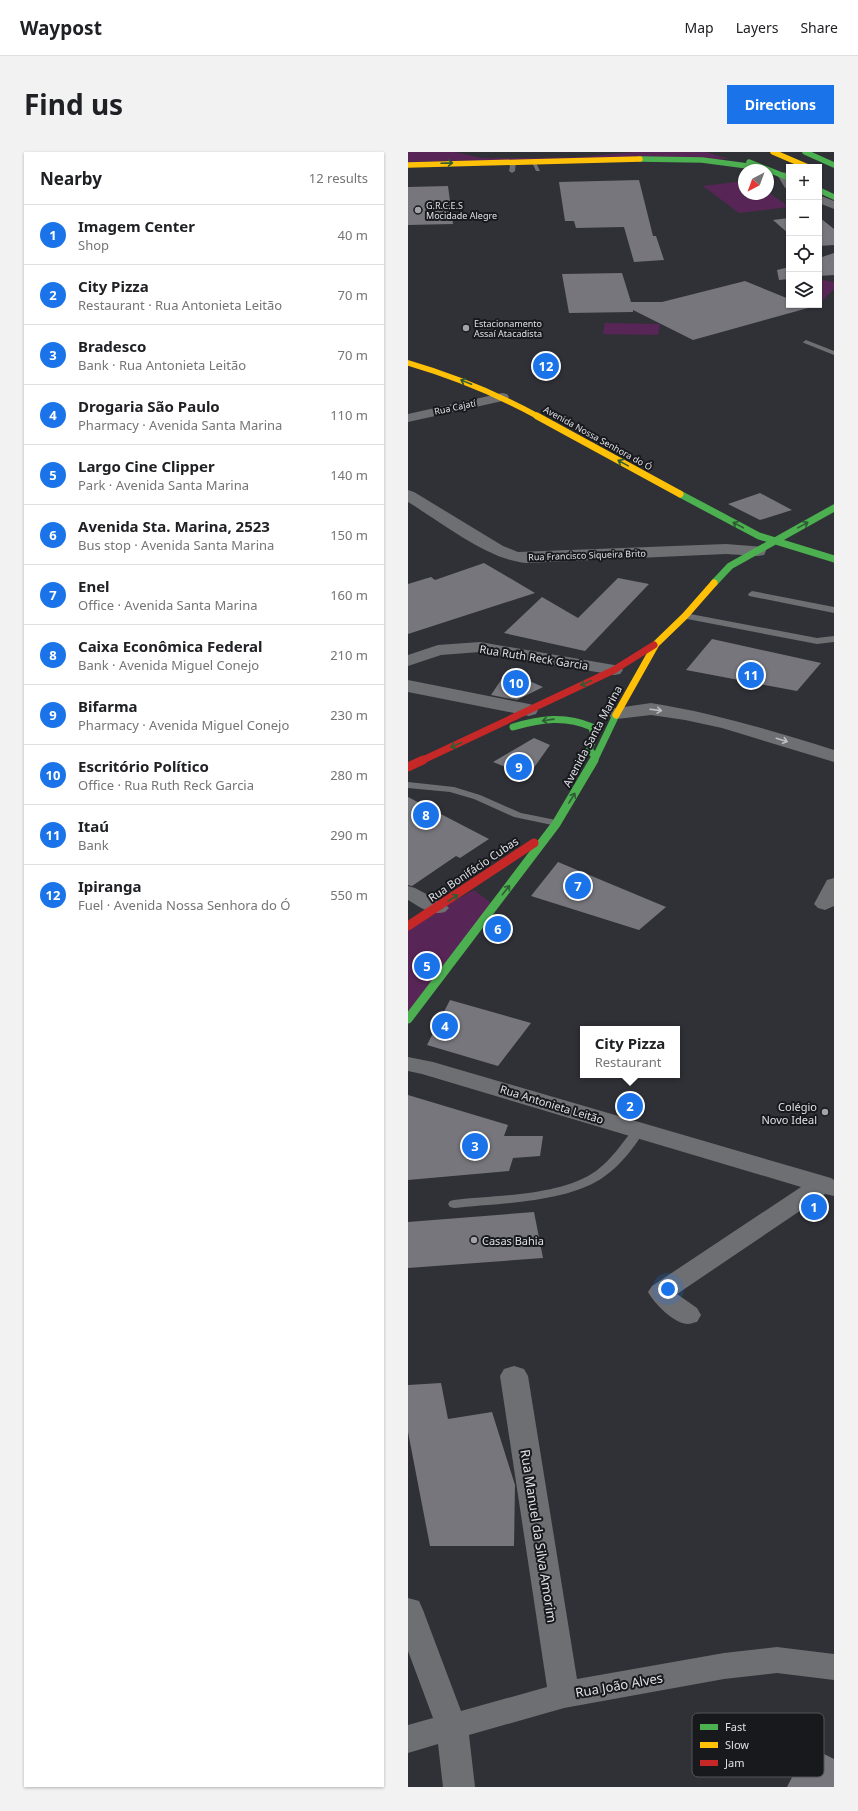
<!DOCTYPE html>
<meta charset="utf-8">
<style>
:root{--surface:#fff;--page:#f2f2f2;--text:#202124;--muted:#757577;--line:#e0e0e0;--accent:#1a73e8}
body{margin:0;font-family:"Noto Sans",sans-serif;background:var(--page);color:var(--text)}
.controls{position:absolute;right:12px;top:12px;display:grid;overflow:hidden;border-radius:0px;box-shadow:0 1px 3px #0004}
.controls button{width:36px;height:36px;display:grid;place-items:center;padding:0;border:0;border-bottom:1px solid var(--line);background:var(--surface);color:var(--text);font:20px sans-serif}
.compass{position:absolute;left:330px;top:12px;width:36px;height:36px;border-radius:50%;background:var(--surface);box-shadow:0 1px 3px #0004;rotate:221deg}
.you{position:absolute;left:260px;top:1137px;width:14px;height:14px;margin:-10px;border:3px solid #fff;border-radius:50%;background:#1a73e8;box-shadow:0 0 0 6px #1a73e833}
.badge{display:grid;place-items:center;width:26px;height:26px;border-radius:50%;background:var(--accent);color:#fff;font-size:13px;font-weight:700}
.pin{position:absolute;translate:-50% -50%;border:2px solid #fff;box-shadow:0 1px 4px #0006}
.popup{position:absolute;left:172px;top:874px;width:100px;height:52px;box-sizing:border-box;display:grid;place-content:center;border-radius:0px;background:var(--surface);filter:drop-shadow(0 1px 3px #0005);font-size:13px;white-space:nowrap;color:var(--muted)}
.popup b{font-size:15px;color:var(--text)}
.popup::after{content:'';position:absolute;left:50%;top:100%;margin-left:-8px;border:8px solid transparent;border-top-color:var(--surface)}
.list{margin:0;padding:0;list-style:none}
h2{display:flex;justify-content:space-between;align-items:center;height:52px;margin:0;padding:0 16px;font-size:17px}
h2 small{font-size:13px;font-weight:400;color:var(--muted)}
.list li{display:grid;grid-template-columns:26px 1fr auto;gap:12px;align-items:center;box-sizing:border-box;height:60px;padding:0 16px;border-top:1px solid var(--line)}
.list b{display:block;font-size:15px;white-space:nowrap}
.list p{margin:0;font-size:13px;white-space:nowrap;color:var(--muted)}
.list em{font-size:13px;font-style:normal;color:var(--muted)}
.icon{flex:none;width:22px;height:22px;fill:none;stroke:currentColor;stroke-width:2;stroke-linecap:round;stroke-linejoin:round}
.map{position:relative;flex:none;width:426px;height:1635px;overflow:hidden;border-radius:0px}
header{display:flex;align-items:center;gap:24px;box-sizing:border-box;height:56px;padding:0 20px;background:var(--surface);border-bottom:1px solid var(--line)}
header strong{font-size:19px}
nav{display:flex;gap:22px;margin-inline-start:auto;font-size:14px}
.intro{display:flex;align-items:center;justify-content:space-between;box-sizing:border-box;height:96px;padding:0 24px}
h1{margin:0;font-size:28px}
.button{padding:10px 18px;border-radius:0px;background:var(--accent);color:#fff;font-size:14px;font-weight:700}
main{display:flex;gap:24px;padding:0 24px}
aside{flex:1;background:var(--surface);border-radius:0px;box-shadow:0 1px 3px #0004}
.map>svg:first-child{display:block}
</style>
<header>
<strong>Waypost</strong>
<nav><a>Map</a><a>Layers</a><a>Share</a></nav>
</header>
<div class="intro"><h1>Find us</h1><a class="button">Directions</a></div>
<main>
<aside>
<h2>Nearby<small>12 results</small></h2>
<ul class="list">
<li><span class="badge">1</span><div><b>Imagem Center</b><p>Shop</p></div><em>40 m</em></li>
<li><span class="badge">2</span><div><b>City Pizza</b><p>Restaurant · Rua Antonieta Leitão</p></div><em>70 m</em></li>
<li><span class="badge">3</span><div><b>Bradesco</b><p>Bank · Rua Antonieta Leitão</p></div><em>70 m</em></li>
<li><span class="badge">4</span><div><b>Drogaria São Paulo</b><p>Pharmacy · Avenida Santa Marina</p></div><em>110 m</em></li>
<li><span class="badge">5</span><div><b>Largo Cine Clipper</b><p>Park · Avenida Santa Marina</p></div><em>140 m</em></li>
<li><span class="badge">6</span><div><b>Avenida Sta. Marina, 2523</b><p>Bus stop · Avenida Santa Marina</p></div><em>150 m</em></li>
<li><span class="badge">7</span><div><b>Enel</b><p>Office · Avenida Santa Marina</p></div><em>160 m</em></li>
<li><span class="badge">8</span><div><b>Caixa Econômica Federal</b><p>Bank · Avenida Miguel Conejo</p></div><em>210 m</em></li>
<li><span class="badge">9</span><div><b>Bifarma</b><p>Pharmacy · Avenida Miguel Conejo</p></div><em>230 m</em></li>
<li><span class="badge">10</span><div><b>Escritório Político</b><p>Office · Rua Ruth Reck Garcia</p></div><em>280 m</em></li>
<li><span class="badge">11</span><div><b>Itaú</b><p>Bank</p></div><em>290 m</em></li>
<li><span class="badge">12</span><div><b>Ipiranga</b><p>Fuel · Avenida Nossa Senhora do Ó</p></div><em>550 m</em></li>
</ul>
</aside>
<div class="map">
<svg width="426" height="1635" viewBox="0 0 426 1635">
<rect width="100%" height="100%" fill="#303137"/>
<path fill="#572656" d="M0 0H47L74 6H131L175 5 224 0H298L321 7 0 10Z
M336 29V42H360V40L381 55 331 61 295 34Z
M411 127 426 130V137L415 148H411Z
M197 171 252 172 250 183 195 182Z
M66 738 86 753 0 866V774Z"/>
<path fill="#77767c" d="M231 28 245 84H248L256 108 226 110 216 75 168 76 166 69H157L151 30Z
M40 34 45 72 0 73V35Z
M411 65 426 77V93L411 94Z
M381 66V82L365 68Z
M426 101V123L411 124V106Z
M381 115V127L371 128 369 118Z
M214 121 223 150H254L337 129 381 147V153H393L400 156 285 188 225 158V160L161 161 154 122Z
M352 341 384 358 352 368 320 352Z
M76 411 127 441 0 482V432L23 425 27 428Z
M210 426 241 432 177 499 96 481 134 445 170 466Z
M304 487 413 511 389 539 278 518Z
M99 519 135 535 109 548 83 543Z
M126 586 142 593 120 624 85 610Z
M0 645 81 687 52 706 48 704 4 734 0 733Z
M150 710 258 755 231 778 123 744Z
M42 848 123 871 90 914 19 893Z
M0 943 100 973 96 984H135L132 1004 105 1006 101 1019 0 1028Z
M126 1060 135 1106 0 1116V1070Z
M33 1231 40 1267 84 1260 107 1333 106 1394H22L0 1280V1233Z
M400 1594 426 1607V1635H379Z"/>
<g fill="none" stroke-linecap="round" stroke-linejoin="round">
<path fill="#6e6f73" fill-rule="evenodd" d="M123 8H127L132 19H128Z
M103 9 108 10 107 19 104 21 101 19Z
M398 188 426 199V203L396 191 395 190Z
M344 439 426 455V461L341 444 340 442Z
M277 461 409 486 426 484V490L409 492 274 466 273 464Z
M0 630 46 635 72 643 113 661 153 669 154 671 149 674 106 665 66 647 42 640 0 636Z
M231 974 237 978C227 994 213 1013 197 1024 161 1051 90 1051 46 1056L42 1055 40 1052 42 1049 46 1048C89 1043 153 1044 188 1019 204 1007 215 990 227 975Z"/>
<path fill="#6e6f73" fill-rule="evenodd" d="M376 20 381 23V37L377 36 370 24Z
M411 43 426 49V57L411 51Z
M94 241 99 242 101 245 99 248 0 270V262Z
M0 338 6 340 95 394 110 400 318 392 356 395 358 399 356 403 350 404 318 402 118 411C80 408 33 370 0 350Z
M72 490 206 513 212 514 215 518 212 522 206 523 72 500 33 503 0 514V503L30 493Z
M0 528 121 552 128 554 130 558 128 562 121 564 0 540Z
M243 551C306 561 365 579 426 598V610L314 576 277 568 243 563 209 567 202 565 200 561 202 557Z
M426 726V754L417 758 410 756 406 752 419 728Z
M0 734 7 736 37 752 41 756 37 760C23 764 12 755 0 748Z
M0 905 25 910 423 1026 426 1028V1044L417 1042 269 1142 289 1156 293 1163 289 1170C287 1170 283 1172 280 1172 266 1172 246 1151 240 1140L244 1134 393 1035 14 922 0 919Z
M106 1214 116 1217 120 1224 169 1527 316 1501 369 1495 426 1502V1528L369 1521 316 1527 156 1556 61 1583 67 1635H35L30 1592 0 1601V1573L25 1566 0 1499V1446L11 1449 15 1458 53 1559 139 1535 92 1224 96 1217Z"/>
<path stroke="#4caf50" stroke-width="5.5" d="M397 0 426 13
M232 7 294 8 355 16
M341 10 381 26
M411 38 426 45"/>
<path stroke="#4caf50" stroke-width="7" d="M272 342 351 384 426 407
M306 431 322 414 426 356
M105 575C132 567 157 563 184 575L186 584 181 598 186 603
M186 609 208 563"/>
<path stroke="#4caf50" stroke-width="9" d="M0 867 148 672 186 608"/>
<path stroke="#ffc107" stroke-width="5.5" d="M365 0 400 15
M0 13 232 7
M0 211C48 225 87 241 131 265"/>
<path stroke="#ffc107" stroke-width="7" d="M129 264 272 342
M208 563 248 492 277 464 306 431"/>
<path stroke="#c62828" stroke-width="7" d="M13 609 206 518 246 493"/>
<path stroke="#c62828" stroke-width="9" d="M0 615 15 608
M0 774 126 691"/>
</g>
<defs><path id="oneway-shaft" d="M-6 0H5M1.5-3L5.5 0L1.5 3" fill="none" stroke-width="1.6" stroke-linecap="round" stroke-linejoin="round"/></defs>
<g stroke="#2f5c34">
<use href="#oneway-shaft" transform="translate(39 11) rotate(-2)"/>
<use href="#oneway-shaft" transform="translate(58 230) rotate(-158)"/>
<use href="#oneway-shaft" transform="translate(215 311) rotate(-151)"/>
<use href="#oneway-shaft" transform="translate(330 373) rotate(-152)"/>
<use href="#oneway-shaft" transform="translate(395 373) rotate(-29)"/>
<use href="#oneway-shaft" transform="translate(178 531) rotate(155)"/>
<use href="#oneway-shaft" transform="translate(140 568) rotate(172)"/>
<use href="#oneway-shaft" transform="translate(48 593) rotate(155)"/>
<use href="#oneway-shaft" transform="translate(164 646) rotate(-59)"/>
<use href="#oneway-shaft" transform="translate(98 738) rotate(-52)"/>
<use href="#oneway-shaft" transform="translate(45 746) rotate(-33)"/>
</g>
<g stroke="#bcbec4">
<use href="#oneway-shaft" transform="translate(248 558) rotate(7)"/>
<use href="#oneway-shaft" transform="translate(374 588) rotate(17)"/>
</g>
<g fill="#a1a3a9" stroke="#17191d" stroke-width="1.5">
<circle cx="10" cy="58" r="4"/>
<circle cx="58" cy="176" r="4"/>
<circle cx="417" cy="960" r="4"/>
<circle cx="66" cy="1088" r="4"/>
</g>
<g text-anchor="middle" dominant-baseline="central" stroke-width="4" stroke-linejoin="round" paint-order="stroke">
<g font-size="9" fill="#dee0e6" stroke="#17191d" text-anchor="start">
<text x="18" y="53">G.R.C.E.S<tspan x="18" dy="10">Mocidade Alegre</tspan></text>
<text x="66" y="171">Estacionamento<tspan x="66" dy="10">Assaí Atacadista</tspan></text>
</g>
<g font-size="9" fill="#dee0e6" stroke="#17191d">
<text transform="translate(47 255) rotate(-12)">Rua Cajatí</text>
<text transform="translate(190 286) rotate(29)">Avenida Nossa Senhora do Ó</text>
<text transform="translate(179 403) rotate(-2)">Rua Francisco Siqueira Brito</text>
</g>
<g font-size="11" fill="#dee0e6" stroke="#17191d">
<text transform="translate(126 505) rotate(9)">Rua Ruth Reck Garcia</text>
<text transform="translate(184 584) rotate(-62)">Avenida Santa Marina</text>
<text transform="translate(65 717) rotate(-34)">Rua Bonifácio Cubas</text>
<text transform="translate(144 952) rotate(17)">Rua Antonieta Leitão</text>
</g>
<g font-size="11" fill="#dee0e6" stroke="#17191d" text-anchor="end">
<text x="409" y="954">Colégio<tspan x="409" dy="13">Novo Ideal</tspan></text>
<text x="74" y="1088" text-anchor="start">Casas Bahia</text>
</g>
<g font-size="13" fill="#dee0e6" stroke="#17191d">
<text transform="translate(131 1384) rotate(81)">Rua Manuel da Silva Amorim</text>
<text transform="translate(211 1533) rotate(-10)">Rua João Alves</text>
</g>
</g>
<rect x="284" y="1561" width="132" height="64" rx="6" fill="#17191d" stroke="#535559" stroke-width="1"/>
<rect x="292" y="1572" width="18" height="6" fill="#4caf50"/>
<rect x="292" y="1590" width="18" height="6" fill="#ffc107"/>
<rect x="292" y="1608" width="18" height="6" fill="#c62828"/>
<g font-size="11" fill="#dee0e6">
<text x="317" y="1579">Fast</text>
<text x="317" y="1597">Slow</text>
<text x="317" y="1615">Jam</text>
</g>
</svg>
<div class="controls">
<button>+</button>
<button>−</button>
<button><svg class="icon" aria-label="locate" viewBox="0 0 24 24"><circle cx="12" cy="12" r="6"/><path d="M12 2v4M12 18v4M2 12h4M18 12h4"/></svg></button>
<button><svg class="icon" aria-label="layers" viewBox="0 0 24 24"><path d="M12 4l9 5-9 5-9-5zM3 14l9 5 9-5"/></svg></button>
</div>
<svg class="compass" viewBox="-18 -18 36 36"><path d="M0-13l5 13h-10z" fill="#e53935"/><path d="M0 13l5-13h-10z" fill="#757577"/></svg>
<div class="you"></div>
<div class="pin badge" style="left:406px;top:1055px">1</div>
<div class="pin badge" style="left:222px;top:954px">2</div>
<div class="popup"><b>City Pizza</b>Restaurant</div>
<div class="pin badge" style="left:67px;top:994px">3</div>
<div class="pin badge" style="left:37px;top:874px">4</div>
<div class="pin badge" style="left:19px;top:814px">5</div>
<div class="pin badge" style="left:90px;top:777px">6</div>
<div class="pin badge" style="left:170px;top:734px">7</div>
<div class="pin badge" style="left:18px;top:663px">8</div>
<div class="pin badge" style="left:111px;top:615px">9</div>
<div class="pin badge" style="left:108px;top:531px">10</div>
<div class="pin badge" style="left:343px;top:523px">11</div>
<div class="pin badge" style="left:138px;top:214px">12</div>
</div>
</main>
